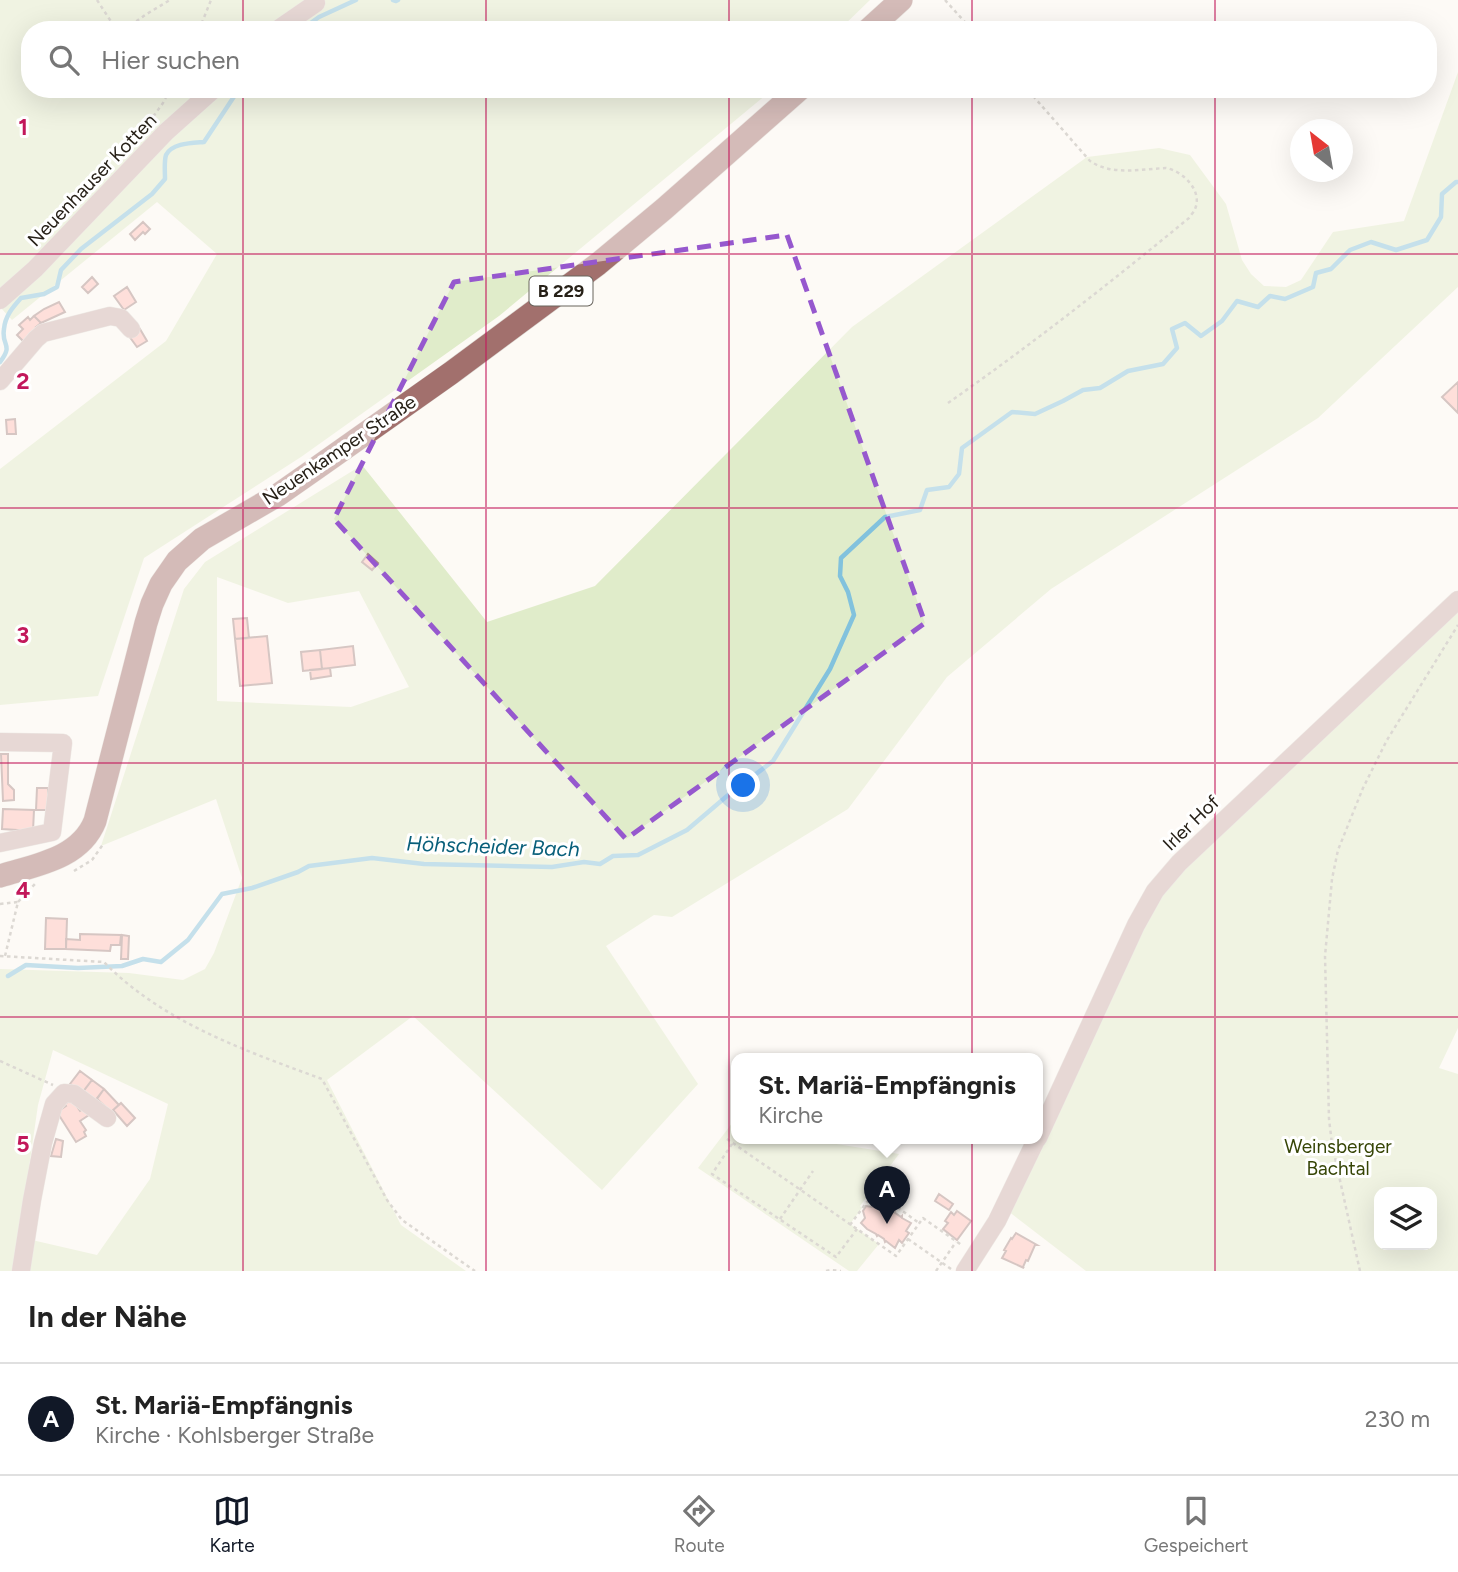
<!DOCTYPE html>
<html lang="de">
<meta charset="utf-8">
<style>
:root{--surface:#fff;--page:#f2f2f2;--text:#222;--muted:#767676;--line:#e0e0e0;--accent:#111827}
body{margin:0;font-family:Figtree,sans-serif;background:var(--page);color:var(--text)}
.controls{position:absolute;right:21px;bottom:21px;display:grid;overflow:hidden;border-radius:14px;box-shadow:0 7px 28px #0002}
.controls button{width:63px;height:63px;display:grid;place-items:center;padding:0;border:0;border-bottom:2px solid var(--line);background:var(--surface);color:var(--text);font:35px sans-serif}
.compass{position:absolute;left:1290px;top:119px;width:63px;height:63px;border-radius:50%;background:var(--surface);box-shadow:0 7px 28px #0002;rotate:329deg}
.you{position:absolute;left:744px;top:786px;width:24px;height:24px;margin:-18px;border:5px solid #fff;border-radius:50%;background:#1a73e8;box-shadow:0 0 0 10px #1a73e833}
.badge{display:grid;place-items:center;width:46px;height:46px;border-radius:50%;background:var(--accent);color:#fff;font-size:23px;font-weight:700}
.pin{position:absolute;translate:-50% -58px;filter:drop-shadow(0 2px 4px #0008)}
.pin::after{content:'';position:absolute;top:37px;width:24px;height:21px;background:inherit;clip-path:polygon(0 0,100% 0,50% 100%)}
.popup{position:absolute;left:731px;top:1053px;width:312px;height:91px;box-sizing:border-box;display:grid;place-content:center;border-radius:14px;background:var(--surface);filter:drop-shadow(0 2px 5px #0005);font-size:23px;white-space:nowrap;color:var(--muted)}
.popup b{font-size:26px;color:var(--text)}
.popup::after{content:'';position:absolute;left:50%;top:100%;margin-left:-14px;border:14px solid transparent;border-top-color:var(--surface)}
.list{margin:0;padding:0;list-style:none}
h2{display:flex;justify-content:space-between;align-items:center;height:91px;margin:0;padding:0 28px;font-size:30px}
h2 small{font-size:23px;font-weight:400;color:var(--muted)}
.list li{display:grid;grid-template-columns:46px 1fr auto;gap:21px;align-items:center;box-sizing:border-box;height:112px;padding:0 28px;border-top:2px solid var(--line)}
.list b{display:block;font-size:26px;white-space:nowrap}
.list p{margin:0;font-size:23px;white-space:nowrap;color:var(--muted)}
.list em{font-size:23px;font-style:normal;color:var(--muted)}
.icon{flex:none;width:38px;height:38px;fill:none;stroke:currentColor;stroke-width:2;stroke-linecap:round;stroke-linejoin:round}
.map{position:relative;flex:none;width:1458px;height:1271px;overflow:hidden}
.search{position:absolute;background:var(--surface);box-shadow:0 7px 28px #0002;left:21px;right:21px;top:21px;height:77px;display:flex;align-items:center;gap:18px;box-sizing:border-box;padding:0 24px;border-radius:28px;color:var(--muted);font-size:26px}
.sheet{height:203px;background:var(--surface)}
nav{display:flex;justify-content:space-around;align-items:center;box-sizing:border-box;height:98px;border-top:2px solid var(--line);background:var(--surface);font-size:19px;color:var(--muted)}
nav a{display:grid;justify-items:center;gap:4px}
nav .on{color:var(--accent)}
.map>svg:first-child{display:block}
</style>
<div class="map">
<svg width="1458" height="1271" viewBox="0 0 1458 1271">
<rect width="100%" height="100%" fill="#fdfaf5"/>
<path fill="#e0ecca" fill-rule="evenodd" d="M0 0H870L839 30H409L406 22 407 30H30V89H773L499 316 301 457 144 558 98 696 0 705V469L166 341 217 254 157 202 12 320 0 307Z
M1458 72V287L1318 418 1051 589 947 677 848 809 672 917 654 915 606 946 698 1084 602 1190 413 1016 327 1080 401 1225 466 1271H0V969L129 973 183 980 205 969 214 953 242 878 216 799 101 846 184 589 205 562 362 465 487 622 595 586 852 327 1087 157 1159 148 1190 155 1226 204 1242 260 1251 274 1264 286 1286 287 1301 280 1333 232 1404 221ZM217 577 288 603 359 591 409 687 351 707 217 701ZM53 1050 168 1104 150 1179 97 1255 19 1237 38 1105Z
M1458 611V1028L1439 1068 1458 1074V1271H1086L1008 1211 1150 914 1175 877ZM1379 1192H1432V1245H1379Z
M736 1118V1138H799L899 1154 860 1206 862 1208 850 1224 879 1244 857 1271H849L698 1168Z"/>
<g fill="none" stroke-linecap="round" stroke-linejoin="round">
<path stroke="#82c2dd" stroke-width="4.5" d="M393 0 396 1 398 0
M301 30 319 17 356 0
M0 362C14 344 1 346 4 329 5 316 13 307 21 298L44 294 57 287 61 270 81 249 152 194 165 179C165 172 164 161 166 155 172 143 192 143 204 142L239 89
M8 976 26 965 78 968 122 966 143 959 161 962 188 940 222 894 252 888 298 872 309 866 372 858 424 864 552 867 584 862 600 864 613 856 638 855 687 830 727 796 773 761 830 669 854 615 848 592 840 576 841 558 885 517 920 510 927 490 949 487 959 474 962 448 1012 412 1035 414 1063 401 1083 390 1100 388 1128 371 1163 364 1177 348 1172 329 1185 323 1201 336 1222 321 1237 301 1258 307 1270 296 1285 299 1313 287 1316 273 1331 269 1350 250 1371 242 1396 250 1427 240 1441 217 1442 194 1456 182H1458"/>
</g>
<path fill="#febeb8" stroke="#a68885" stroke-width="2" d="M143 222 150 229 145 234 143 232 135 240 130 234Z
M92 277 98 284 88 293 82 287Z
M127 287 136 302 124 310 114 296Z
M59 302 65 312 41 323 34 316 44 309Z
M34 316 41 323 36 327 38 329 24 342 17 335 23 329 19 325 28 317 30 320Z
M140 329 147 341 137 347 129 336Z
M1458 382V413L1442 397Z
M15 419 16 434H7L6 420Z
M368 554 378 563 372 570 362 562Z
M247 618 249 638 235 639 233 619Z
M267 636 272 683 240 686 235 639Z
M353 646 355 665 322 669 320 650Z
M320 650 322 669 303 671 301 652Z
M330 668 331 676 311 679 310 670Z
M1 754H8V784L14 790V800L3 801Z
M37 788H48V810H36Z
M3 809 34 810 33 831 2 829Z
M46 918 67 919 66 949H45Z
M80 934 121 935 120 945H111L110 951 66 949V939L80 940Z
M122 935 129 936 128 959H121Z
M80 1071 92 1080 82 1093 70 1084Z
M92 1080 104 1089 94 1102 82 1093Z
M104 1089 119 1105 111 1112 97 1099Z
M72 1099 80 1111 85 1108 89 1115 80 1121 86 1130 84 1132 86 1136 76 1142 57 1112 66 1106 65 1104Z
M121 1103 135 1118 127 1126 113 1110Z
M56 1139 63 1141 61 1157 51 1156Z
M939 1194 953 1204 949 1210 935 1201Z
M877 1201 892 1210 893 1209 895 1211 894 1212 901 1217 902 1216V1218L911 1223 906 1231 909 1233 902 1243 899 1240 895 1248 886 1241 885 1242 884 1239 878 1235 877 1236 876 1234 867 1229 861 1223 865 1218 863 1211 866 1206 872 1207Z
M957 1211 971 1221 957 1240 943 1229 948 1223 945 1221 951 1212 954 1215Z
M1016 1233 1037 1245H1035L1028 1261 1026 1260 1023 1267 1024 1268 1002 1258 1006 1251 1004 1250 1011 1238 1012 1239Z"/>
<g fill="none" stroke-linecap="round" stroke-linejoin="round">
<g stroke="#dbd7d2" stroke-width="19">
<path id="minor" d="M277 30 316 3
M0 300 35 269 166 132 214 89
M0 381 36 339 43 333 110 316 121 318 131 329
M0 742 63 743 52 832 0 843
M1038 1138 1136 925 1155 891 1179 863 1458 600
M21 1271 32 1200 43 1143 54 1104 64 1093 74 1094 107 1118
M965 1271 997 1221 1037 1138"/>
</g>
<g stroke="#dbd7d2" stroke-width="24">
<path id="major" d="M868 30 901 0
M0 876C35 865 80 859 95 821L146 623 152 604 161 584 177 561 202 539 278 495 318 467 451 373 598 264 664 209 800 89"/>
</g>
<path stroke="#b3afa8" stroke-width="2.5" stroke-dasharray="3.5 3.5" stroke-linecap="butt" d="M97 0 114 26 121 29 130 26 145 15 170 0
M945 0 972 30
M199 30 211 0
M137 139 163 103 170 89
M948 403C1031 345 1110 283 1189 218 1190 216 1194 212 1195 209 1203 191 1183 171 1166 168 1141 169 1112 176 1090 161L1027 89
M74 871 92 860 104 843
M18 902 35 884
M0 904 18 902 5 956
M0 956 104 962C162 1022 246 1051 322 1079L387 1200 402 1220 475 1271
M0 1061 53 1085
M727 1139 896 1256 923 1218 963 1246
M732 1144 712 1174 836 1257 857 1229
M780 1219 813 1171
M850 1225 875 1191 919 1223
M908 1239 951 1269
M826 1271 831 1270 841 1271
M936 1271 956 1242
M1360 1271 1332 1144 1329 1119 1325 956 1332 879 1338 850 1363 788 1387 740 1458 625"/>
<use href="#minor" stroke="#ccafad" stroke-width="18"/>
<use href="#major" stroke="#a2706d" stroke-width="23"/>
</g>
<path d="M0 0H1458V1271H0ZM787 235 925 623 626 839 334 519 454 282Z" fill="#fdfaf5" fill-opacity=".55" fill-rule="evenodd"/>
<path fill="none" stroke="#9658ce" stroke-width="5" stroke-dasharray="14 9" stroke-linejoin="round" d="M787 235 925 623 626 839 334 519 454 282Z"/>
<path fill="none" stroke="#c2185b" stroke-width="2" stroke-opacity="0.55" d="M243 0V30M486 0V30M729 0V30M972 0V30M1215 0V30M243 89V1271M486 89V1271M729 89V1271M972 89V1271M1215 89V1271M0 254H1458M0 508H1458M0 763H1458M0 1017H1458"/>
<g text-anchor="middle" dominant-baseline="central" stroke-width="6" stroke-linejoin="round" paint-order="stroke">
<rect fill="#fff" stroke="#68645d" stroke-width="2" x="529.5" y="276.5" width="63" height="29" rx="5"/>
<g font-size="18" font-weight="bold" fill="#272118">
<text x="561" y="291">B 229</text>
</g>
<g font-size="19" fill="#272118" stroke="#fff">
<text transform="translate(92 180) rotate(-46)">Neuenhauser Kotten</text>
<text transform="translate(339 450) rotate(-34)">Neuenkamper Straße</text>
<text transform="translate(1191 823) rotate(-44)">Irler Hof</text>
</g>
<g font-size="19" fill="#364506" stroke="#fff">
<text x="1338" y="1146">Weinsberger<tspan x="1338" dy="22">Bachtal</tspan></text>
</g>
<g font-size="21" font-style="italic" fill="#085f7a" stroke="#fff">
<text transform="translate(493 846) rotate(2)">Höhscheider Bach</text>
</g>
</g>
<g font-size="23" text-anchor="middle" font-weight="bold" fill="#c2185b" stroke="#fff" stroke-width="6" stroke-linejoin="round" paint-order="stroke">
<text x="23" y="135">1</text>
<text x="23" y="389">2</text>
<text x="23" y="643">3</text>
<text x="23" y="898">4</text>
<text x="23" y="1152">5</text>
</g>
</svg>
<div class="controls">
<button><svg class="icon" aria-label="layers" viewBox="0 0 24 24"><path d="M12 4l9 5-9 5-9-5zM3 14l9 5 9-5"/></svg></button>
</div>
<svg class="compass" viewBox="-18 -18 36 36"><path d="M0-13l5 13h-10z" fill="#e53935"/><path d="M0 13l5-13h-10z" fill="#767676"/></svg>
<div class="you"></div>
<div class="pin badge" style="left:887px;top:1224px">A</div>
<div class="popup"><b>St. Mariä-Empfängnis</b>Kirche</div>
<div class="search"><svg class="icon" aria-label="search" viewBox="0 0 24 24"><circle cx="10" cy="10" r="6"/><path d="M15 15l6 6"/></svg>Hier suchen</div>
</div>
<section class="sheet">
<h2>In der Nähe<small></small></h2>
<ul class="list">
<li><span class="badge">A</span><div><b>St. Mariä-Empfängnis</b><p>Kirche · Kohlsberger Straße</p></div><em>230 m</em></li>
</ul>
</section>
<nav>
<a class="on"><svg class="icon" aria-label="map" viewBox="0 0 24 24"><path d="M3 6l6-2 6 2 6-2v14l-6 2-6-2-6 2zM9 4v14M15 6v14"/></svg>Karte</a>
<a><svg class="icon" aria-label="directions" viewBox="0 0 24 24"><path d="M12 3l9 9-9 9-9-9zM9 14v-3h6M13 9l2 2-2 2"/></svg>Route</a>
<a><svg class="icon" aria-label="saved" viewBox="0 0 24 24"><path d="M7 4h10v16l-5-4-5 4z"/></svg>Gespeichert</a>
</nav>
